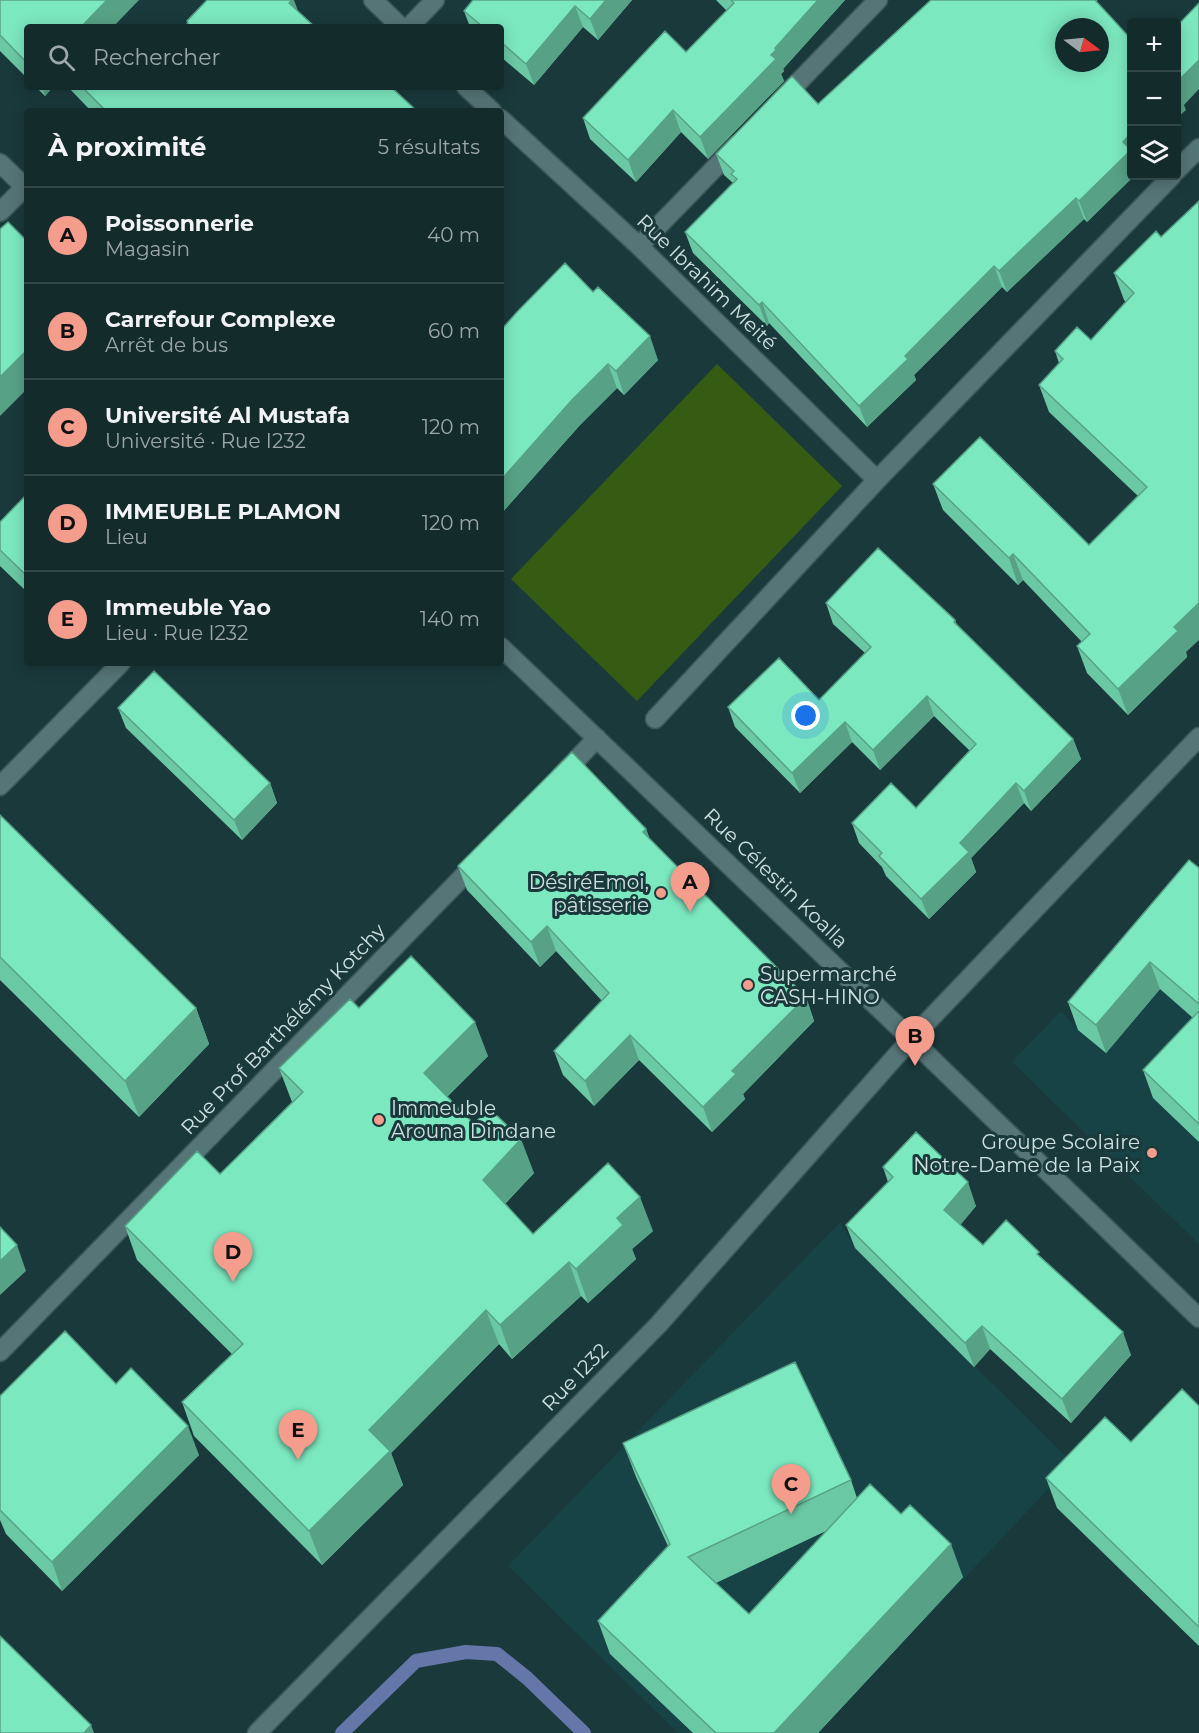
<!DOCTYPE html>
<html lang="fr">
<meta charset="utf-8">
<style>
:root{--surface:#142b2c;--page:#1d3334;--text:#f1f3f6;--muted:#9da7a9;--line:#334748;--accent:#f49d8c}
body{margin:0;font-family:Montserrat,sans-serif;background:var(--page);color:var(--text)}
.controls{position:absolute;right:18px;top:18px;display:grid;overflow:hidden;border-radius:6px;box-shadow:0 3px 15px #0003}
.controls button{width:54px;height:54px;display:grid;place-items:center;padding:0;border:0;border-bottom:2px solid var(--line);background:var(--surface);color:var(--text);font:30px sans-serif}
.compass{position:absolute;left:1055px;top:18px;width:54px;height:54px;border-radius:50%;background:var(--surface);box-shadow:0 3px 15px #0003;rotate:106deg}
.you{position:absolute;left:806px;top:716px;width:21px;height:21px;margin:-15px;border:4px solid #fff;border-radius:50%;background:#1a73e8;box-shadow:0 0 0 9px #1a73e833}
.badge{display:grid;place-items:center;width:39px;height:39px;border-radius:50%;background:var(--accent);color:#111;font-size:20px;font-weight:700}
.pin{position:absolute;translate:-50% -50px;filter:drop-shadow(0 2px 3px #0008)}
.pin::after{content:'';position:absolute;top:32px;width:21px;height:18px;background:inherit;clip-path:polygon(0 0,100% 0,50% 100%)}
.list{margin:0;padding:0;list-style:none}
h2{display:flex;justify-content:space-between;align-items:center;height:78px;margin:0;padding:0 24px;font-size:26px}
h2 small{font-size:20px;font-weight:400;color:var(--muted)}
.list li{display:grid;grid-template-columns:39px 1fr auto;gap:18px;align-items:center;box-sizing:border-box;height:96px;padding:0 24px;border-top:2px solid var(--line)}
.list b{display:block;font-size:22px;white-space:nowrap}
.list p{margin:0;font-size:20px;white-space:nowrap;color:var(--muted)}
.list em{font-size:20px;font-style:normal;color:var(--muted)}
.icon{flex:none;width:33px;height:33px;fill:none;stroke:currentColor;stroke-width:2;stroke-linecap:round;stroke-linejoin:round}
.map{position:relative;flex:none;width:1199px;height:1733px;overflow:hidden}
.search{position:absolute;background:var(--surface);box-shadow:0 3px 15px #0003;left:24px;top:24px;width:480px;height:66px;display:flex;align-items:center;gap:15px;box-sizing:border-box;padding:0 21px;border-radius:6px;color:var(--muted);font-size:22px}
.panel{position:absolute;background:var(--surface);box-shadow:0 3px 15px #0003;left:24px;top:108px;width:480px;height:558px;border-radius:6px}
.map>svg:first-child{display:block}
</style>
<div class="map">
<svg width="1199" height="1733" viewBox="0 0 1199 1733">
<rect width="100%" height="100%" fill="#1a393b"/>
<path fill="#184346" d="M1199 888V1244L1012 1062 1061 1011 1079 1030Z
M840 1222 855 1248 1073 1463 818 1733H678L508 1566Z"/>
<path fill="#365c14" d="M717 364 842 486 637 701 511 579Z"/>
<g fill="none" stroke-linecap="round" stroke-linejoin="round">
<path stroke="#6477a8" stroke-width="14" d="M342 1733 416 1661 466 1652 497 1654 527 1678 584 1733"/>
<g stroke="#3b5657" stroke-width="21">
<path id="minor" d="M373 0 401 27
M409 27 435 0
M466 87 492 111
M781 100 878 0
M501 119 639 246 877 480
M0 163 27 189
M1176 171 1199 148
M0 212 25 187
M639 246 737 145
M501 647 911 1039 1199 1318
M655 719 877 480 1172 176
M561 776 597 738
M0 786 121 663
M0 1352 479 860
M257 1733 659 1324 911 1039 1199 737"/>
</g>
<use href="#minor" stroke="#557577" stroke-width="18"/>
</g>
<path fill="#6bc8a5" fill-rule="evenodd" d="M0 0H139L27 27V78L0 51Z
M473 0H632L598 40 583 27 534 85 501 57V27H470L464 11Z
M716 0H845L783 69 784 71 781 74 784 81 708 159 681 132 636 182 590 139 583 118 686 52 727 11Z
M931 0H1098L1096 1 1131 176H1134L1087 222 1084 219 1007 292 1002 287 914 375 916 380 867 427 769 323 767 326 693 253 685 232 733 183 724 175 716 154 818 104Z
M36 87H53L45 96Z
M68 87H391L417 111H91Z
M1156 231 1186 652 1187 657 1128 715 1087 673 1077 646 1082 642 1023 580 1018 585 943 510 933 484 1089 545 1138 496 1049 412 1039 385 1059 363 1055 351 1091 340 1126 302 1124 300 1114 273Z
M501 330 658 360 624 395 617 388 580 425 501 514Z
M27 494V592L0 566V522Z
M826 603 955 620 957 625 1073 739 1081 759 1031 811 1024 803 971 858 976 872 929 919 886 876 882 867 859 843 852 823 916 808 970 751 934 716 880 770 852 742 800 793 735 727 728 707 819 700 865 653 833 624Z
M118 708 270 783 277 803 242 840 126 728Z
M0 815 196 1008 209 1044 139 1117 0 980Z
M646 829 650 840 806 997 814 1021 743 1094 745 1099 712 1132 639 1060 594 1106 563 1075 554 1051 602 1001 556 951 540 967 467 890 458 866Z
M1199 868V1142L1153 1098 1143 1070 1193 1018 1160 989 1106 1053 1078 1030 1068 1002Z
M359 1008 488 1056 447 1097 474 1124 534 1173 505 1204 533 1234 653 1231 632 1249 636 1259 588 1303 581 1296 512 1359 499 1344 391 1453 403 1485 322 1565 194 1436 182 1402 232 1354 137 1260 125 1226 220 1174 292 1102 279 1068Z
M883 1167 976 1206 960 1225 983 1245 1041 1257 1131 1355 1071 1423 990 1349 974 1367 855 1248 846 1225 888 1182Z
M116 1384 199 1455 62 1591 6 1534 0 1520V1396Z
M1199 1406V1646L1057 1508 1046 1478 1131 1442Z
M623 1443 851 1480 857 1498 963 1577 818 1733H693L610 1654 598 1621 668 1546 636 1477ZM826 1531 749 1614 716 1583Z"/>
<path fill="#57a286" d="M107 0H139L113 27H84L83 25Z
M292 0H294L302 22 289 3Z
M606 0H632L598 40 590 19Z
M818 0H845L783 69 784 71 781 74 784 81 708 159 700 137 771 55 775 48Z
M575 6 583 27 534 85 526 64Z
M1199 60V89L1184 105 1186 110 1176 119V83Z
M42 87H53L45 96Z
M673 110 681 132 636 182 628 160Z
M1131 133V176H1134L1087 222 1079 201 1123 142Z
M1076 198 1084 219 1007 292 999 271Z
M994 266 1002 287 914 375 916 380 867 427 859 406 905 356Z
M762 302 769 323 767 326 759 305Z
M650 336 658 360 624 395 616 371Z
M27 350V389L0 416V377Z
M608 364 617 388 580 425 501 514V480L571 401Z
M1013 554 1023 580 1018 585 1009 558Z
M1199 603V640L1186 652 1187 657 1128 715 1118 689 1174 627Z
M927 696 934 716 880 770 873 750Z
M845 722 852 742 800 793 792 773Z
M1073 739 1081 759 1031 811 1024 791Z
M270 783 277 803 242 840 234 820Z
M1016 783 1024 803 971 858 976 872 929 919 921 899 960 843Z
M646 829 655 853 643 832Z
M547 926 556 951 540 967 531 942Z
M1150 962 1160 989 1106 1053 1096 1025Z
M806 997 814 1021 743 1094 745 1099 712 1132 703 1107 732 1071Z
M196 1008 209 1044 139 1117 125 1081Z
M475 1022 488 1056 436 1107 424 1073Z
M630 1035 639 1060 594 1106 585 1081Z
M521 1139 534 1173 495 1214 483 1180Z
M968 1182 976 1206 953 1234 944 1210Z
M640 1197 653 1231 632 1249 636 1259 588 1303 576 1269 617 1218Z
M17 1245 26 1271 0 1295V1261Z
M569 1262 581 1296 512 1359 500 1325Z
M486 1310 499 1344 391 1453 403 1485 322 1565 309 1531 369 1430Z
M982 1326 990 1349 974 1367 965 1343Z
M1123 1332 1131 1355 1071 1423 1062 1399Z
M188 1426 199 1455 62 1591 52 1562Z
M951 1544 963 1577 818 1733H774Z
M91 1725 94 1733H84Z"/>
<path fill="#7ce8c0" stroke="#57a286" stroke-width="1.5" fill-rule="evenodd" d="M0 0H107L83 25 85 27H27V63L0 35Z
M207 0H292L289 3 315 27H184L188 23 187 21Z
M473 0H606L590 19 575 6 526 64 501 42V27H483L464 11Z
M731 0H818L775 48 776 50 771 55 776 59 700 137 673 110 628 160 583 118 665 31 686 52 734 3Z
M931 0H1095L1131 39V133L1123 142 1131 150 1079 201 1076 198 999 271 994 266 905 356 908 359 859 406 762 302 759 305 685 232 737 179 731 174 734 171 716 154 792 76 818 104ZM1064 27H1100V63H1064Z
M1199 3V60L1176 83V27Z
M82 87H391L417 111H102L104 109Z
M1199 201V603L1174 627 1178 631 1118 689 1077 646 1090 634 1013 554 1009 558 933 484 980 437 1089 545 1147 487 1039 385 1063 359 1055 351 1077 327 1091 340 1134 293 1114 273 1156 231 1161 237Z
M8 222 27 241V350L0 377V229Z
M565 263 593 292 598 287 650 336 616 371 608 364 571 401 501 480V330L517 312Z
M27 494V576L0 550V522Z
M878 548 955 620 954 622 1073 739 1024 791 1016 783 960 843 969 852 921 899 879 856 882 853 852 823 891 783 916 808 976 744 927 696 873 750 845 722 792 773 728 707 779 658 819 700 871 647 826 603Z
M154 671 270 783 234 820 118 708Z
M572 752 646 829 643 832 806 997 732 1071 736 1074 703 1107 630 1035 585 1081 554 1051 609 993 547 926 531 942 458 866Z
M0 815 196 1008 125 1081 0 957Z
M1189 860 1199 868V1004L1150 962 1096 1025 1068 1002Z
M411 956 475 1022 424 1073 474 1124 489 1108 521 1139 483 1180 533 1234 608 1163 640 1197 617 1218 623 1225 576 1269 569 1262 500 1325 486 1310 369 1430 390 1451 309 1531 182 1402 243 1344 125 1226 197 1151 220 1174 303 1092 279 1068 350 999 359 1008Z
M1199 1011V1124L1143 1070Z
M916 1132 968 1182 944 1210 983 1245 1006 1220 1039 1252 1037 1254 1123 1332 1062 1399 982 1326 965 1343 846 1225 893 1177 883 1167Z
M0 1227 17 1245 0 1261Z
M65 1331 116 1384 131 1368 188 1426 52 1562 0 1510V1396Z
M795 1362 851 1480 688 1557 749 1614 870 1484 901 1514 910 1505 951 1544 774 1733H716L598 1621 670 1544 623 1443Z
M1182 1389 1199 1406V1627L1046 1478 1105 1417 1131 1442Z
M0 1636 91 1725 84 1733H0Z"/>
<g fill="#f49d8c" stroke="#1a393b" stroke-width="2">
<circle cx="661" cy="893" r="6"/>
<circle cx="748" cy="985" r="6"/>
<circle cx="379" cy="1120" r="6"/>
<circle cx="1152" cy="1153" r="6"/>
</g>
<g text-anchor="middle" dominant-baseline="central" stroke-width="6" stroke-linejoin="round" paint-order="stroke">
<g font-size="20" fill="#cfe0e1" stroke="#1a393b">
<text transform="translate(707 282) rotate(44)">Rue Ibrahim Meité</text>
<text transform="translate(776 878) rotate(44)">Rue Célestin Koalla</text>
<text transform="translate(283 1029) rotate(-46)">Rue Prof Barthélémy Kotchy</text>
<text transform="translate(575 1377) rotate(-46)">Rue I232</text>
</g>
<g font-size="20" fill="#cfe0e1" stroke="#1a393b" text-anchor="end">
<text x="649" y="882">DésiréEmoi,<tspan x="649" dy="23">pâtisserie</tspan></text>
<text x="760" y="974" text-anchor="start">Supermarché<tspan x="760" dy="23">CASH-HINO</tspan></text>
<text x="391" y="1108" text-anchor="start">Immeuble<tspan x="391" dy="23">Arouna Dindane</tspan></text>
<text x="1140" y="1142">Groupe Scolaire<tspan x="1140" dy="23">Notre-Dame de la Paix</tspan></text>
</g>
</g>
</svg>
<div class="controls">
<button>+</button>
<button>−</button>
<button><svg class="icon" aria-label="layers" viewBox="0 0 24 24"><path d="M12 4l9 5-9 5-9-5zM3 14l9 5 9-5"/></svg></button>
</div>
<svg class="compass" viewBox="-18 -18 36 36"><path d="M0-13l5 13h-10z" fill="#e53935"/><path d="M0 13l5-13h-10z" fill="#9da7a9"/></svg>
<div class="you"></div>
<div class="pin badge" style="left:690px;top:912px">A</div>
<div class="pin badge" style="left:915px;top:1066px">B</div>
<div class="pin badge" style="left:791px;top:1514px">C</div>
<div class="pin badge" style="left:233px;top:1282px">D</div>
<div class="pin badge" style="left:298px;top:1460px">E</div>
<div class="search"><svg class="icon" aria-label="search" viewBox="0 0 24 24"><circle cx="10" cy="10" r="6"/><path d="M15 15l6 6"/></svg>Rechercher</div>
<section class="panel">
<h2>À proximité<small>5 résultats</small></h2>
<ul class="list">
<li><span class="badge">A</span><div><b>Poissonnerie</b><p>Magasin</p></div><em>40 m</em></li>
<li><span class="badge">B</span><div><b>Carrefour Complexe</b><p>Arrêt de bus</p></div><em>60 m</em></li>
<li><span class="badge">C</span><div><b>Université Al Mustafa</b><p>Université · Rue I232</p></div><em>120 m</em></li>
<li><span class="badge">D</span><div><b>IMMEUBLE PLAMON</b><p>Lieu</p></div><em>120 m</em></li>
<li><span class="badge">E</span><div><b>Immeuble Yao</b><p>Lieu · Rue I232</p></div><em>140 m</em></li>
</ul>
</section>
</div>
